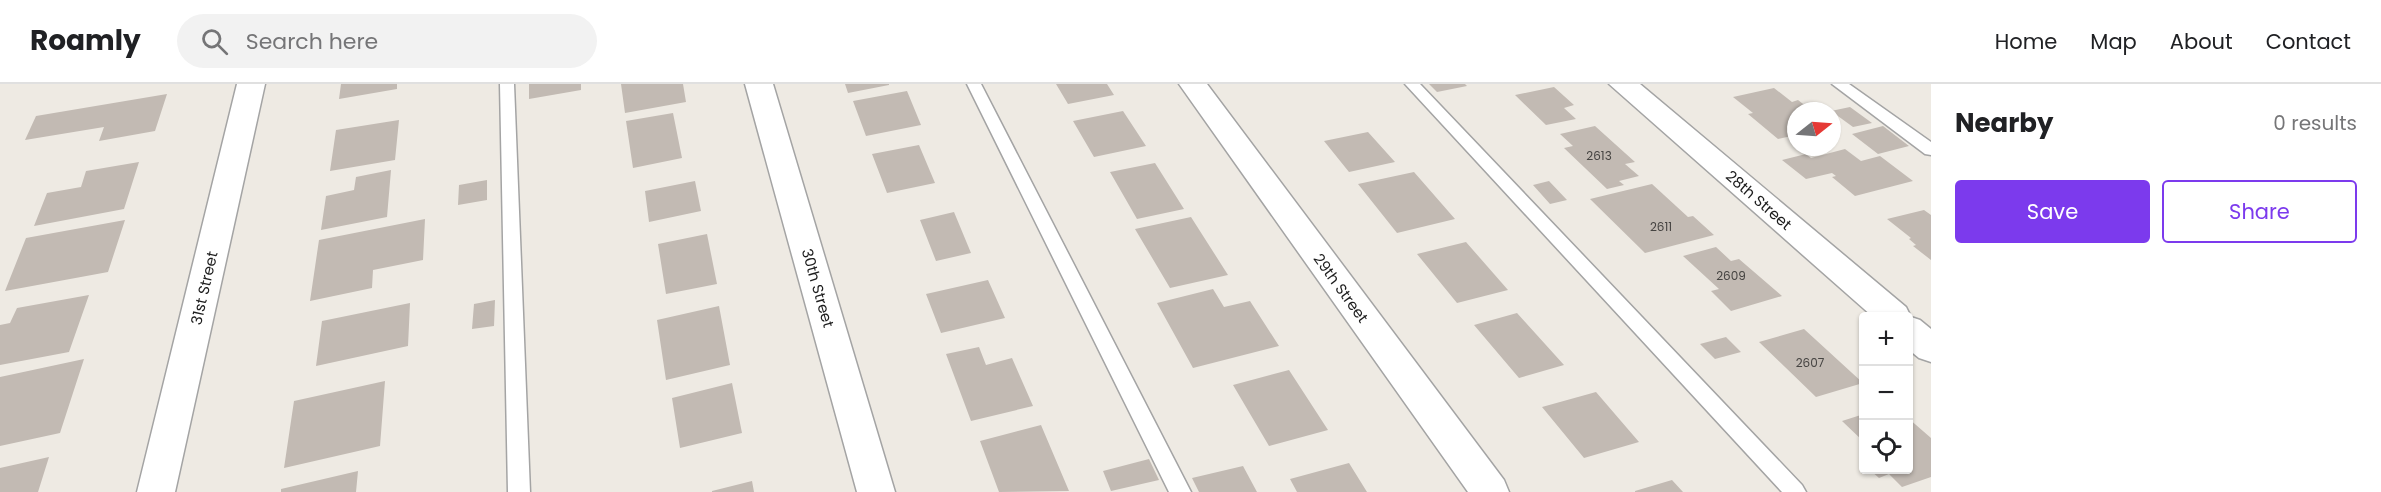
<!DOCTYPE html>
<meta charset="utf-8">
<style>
:root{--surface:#fff;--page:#f2f2f2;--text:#202124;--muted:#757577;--line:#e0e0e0;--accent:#7c3aed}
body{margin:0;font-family:Poppins,sans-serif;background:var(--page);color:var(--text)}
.controls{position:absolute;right:18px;bottom:18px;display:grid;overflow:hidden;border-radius:6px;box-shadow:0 2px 4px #0004}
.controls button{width:54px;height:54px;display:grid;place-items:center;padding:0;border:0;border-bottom:2px solid var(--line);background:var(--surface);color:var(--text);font:30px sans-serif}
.compass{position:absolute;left:1787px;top:18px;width:54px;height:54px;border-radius:50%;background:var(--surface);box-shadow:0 2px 4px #0004;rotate:73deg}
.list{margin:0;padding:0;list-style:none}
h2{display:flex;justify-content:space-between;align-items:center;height:78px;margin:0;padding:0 24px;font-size:26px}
h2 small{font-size:20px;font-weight:400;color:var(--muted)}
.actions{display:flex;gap:12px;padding:18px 24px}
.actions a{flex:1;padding:14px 0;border:2px solid var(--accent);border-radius:6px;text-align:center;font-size:21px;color:var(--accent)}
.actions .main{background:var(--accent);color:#fff}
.icon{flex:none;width:33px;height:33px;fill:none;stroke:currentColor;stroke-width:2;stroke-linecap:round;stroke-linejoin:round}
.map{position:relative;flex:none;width:1931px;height:408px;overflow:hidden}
header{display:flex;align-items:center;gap:36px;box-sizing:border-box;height:84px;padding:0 30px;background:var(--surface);border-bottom:2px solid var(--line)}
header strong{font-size:28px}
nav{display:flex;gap:33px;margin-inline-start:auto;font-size:21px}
.search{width:420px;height:54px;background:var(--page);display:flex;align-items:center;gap:15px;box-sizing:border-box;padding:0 21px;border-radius:33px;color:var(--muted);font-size:22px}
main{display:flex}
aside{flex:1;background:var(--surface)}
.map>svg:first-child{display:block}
</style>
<header>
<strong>Roamly</strong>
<div class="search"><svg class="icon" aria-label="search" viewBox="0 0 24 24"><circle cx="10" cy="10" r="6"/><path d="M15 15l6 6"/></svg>Search here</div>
<nav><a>Home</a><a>Map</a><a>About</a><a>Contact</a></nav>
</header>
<main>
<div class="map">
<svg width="1931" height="408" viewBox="0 0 1931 408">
<rect width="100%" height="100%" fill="#eeeae3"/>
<path fill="#c2bab3" d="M341 0H397V5L339 15Z
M529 0H581V6L529 15Z
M621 0H683L686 18 625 29Z
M845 0H889V1L848 9Z
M1056 0H1107L1114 11 1068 20Z
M1429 0H1465L1467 2 1437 8Z
M1554 3 1574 21 1564 24 1576 35 1546 41 1515 11Z
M1774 4 1792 18 1798 16 1807 23 1802 24 1806 27H1796L1791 30H1796V51L1778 55 1748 30 1753 29 1733 13Z
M907 7 921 41 866 52 853 17Z
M167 10 155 47 99 57 104 43 25 56 36 32Z
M1850 23 1872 39 1853 43 1831 27Z
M1123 27 1146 62 1094 73 1073 37Z
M673 29 682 74 633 84 626 37Z
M399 36 395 76 330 87 336 46Z
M1595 42 1635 78 1625 80 1639 92 1619 97 1624 101 1607 105 1564 64 1573 62 1560 50Z
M1883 42 1909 62 1878 70 1852 50Z
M1368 48 1395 78 1349 88 1324 57Z
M919 61 935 99 887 109 872 70Z
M1845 65 1861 77 1880 72 1913 97 1855 112 1832 93 1836 92 1832 89 1806 95 1782 76 1806 70 1811 74Z
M139 78 124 125 34 142 47 109 81 103 86 87Z
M1155 79 1184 125 1137 135 1110 88Z
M391 86 387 133 321 146 326 112 354 106 356 93Z
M1414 88 1455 135 1397 149 1358 100Z
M487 96V116L458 121 459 101Z
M695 97 701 127 649 138 645 107Z
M1549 97 1567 116 1550 120 1533 101Z
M1652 100 1688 133 1693 132 1714 151 1645 169 1590 115Z
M1924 126 1931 131V176L1913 162 1916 161 1909 155 1911 154 1887 135Z
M954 128 971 169 936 177 920 136Z
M1191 133 1228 191 1170 204 1135 145Z
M425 135 423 176 373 186 372 204 310 217 319 156Z
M125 136 108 188 5 207 26 154Z
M707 150 717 200 666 210 658 160Z
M1466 158 1508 206 1457 219 1417 170Z
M1716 163 1731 177 1739 175 1782 212 1731 227 1711 207 1719 205 1683 172Z
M988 196 1005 234 941 249 926 210Z
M1213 205 1224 223 1250 217 1279 262 1193 284 1157 219Z
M89 211 69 268 0 281V241L10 239 17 224Z
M495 216 494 242 472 245 474 220Z
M410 219 408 262 316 282 322 237Z
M719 222 730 281 666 296 657 236Z
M1517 229 1564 281 1519 294 1474 241Z
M1804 245 1863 299 1816 313 1759 258Z
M1726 253 1741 268 1715 275 1700 260Z
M979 263 986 281 1012 274 1033 322 971 337 946 270Z
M84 275 60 349 0 362V293Z
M1289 286 1328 346 1269 362 1233 301Z
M385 297 380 362 284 384 294 317Z
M732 299 742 349 680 364 672 314Z
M1596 308 1639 358 1584 374 1542 323Z
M1864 330V358L1842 337Z
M1908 334 1931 354V393L1902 403 1889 390 1879 394 1870 386H1908Z
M1041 341 1069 407 999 408 980 357Z
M49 373 38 408H0V384Z
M1149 375 1159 396 1111 407 1103 387Z
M1349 379 1367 408H1297L1290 395Z
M1243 382 1257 408H1199L1192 394Z
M358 387 356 408H281V405Z
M1672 396 1683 408H1635V407Z
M752 397 754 408H712V407Z"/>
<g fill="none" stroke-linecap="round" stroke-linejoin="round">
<g stroke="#a4a4a4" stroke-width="3">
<path id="service" d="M500 0H514L530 408H508Z
M967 0H981L1191 408H1169Z
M1405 0H1420L1802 401 1806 408H1782Z
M1832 0H1849L1931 58V71L1925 70Z"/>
</g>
<g stroke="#a4a4a4" stroke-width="3">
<path id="minor" d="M237 0H265L175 408H137Z
M745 0H773L895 408H857Z
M1179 0H1207L1504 396 1509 408H1468Z
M1609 0H1640L1906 223 1911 233 1920 236 1931 245V278L1919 274 1908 265V232H1872Z"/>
</g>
<use href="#service" fill="#fff" fill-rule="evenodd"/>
<use href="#minor" fill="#fff" fill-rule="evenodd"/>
</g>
<g text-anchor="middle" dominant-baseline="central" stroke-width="6" stroke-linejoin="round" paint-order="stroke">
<g font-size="12" fill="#464442">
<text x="1599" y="71">2613</text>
<text x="1661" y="142">2611</text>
<text x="1731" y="191">2609</text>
<text x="1810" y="278">2607</text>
</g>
<g font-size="15" fill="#1d1d1d" stroke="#fff">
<text transform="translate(1759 116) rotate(41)">28th Street</text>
<text transform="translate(204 204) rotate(-77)">31st Street</text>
<text transform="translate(818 204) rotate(74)">30th Street</text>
<text transform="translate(1341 204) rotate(54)">29th Street</text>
</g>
</g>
</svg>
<div class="controls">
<button>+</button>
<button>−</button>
<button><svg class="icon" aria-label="locate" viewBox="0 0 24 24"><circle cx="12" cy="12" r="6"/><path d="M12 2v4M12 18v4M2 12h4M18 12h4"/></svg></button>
</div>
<svg class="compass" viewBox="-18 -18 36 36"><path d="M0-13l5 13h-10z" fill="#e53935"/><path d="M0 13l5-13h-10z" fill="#757577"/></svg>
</div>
<aside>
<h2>Nearby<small>0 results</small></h2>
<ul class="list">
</ul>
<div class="actions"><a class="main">Save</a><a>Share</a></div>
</aside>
</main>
